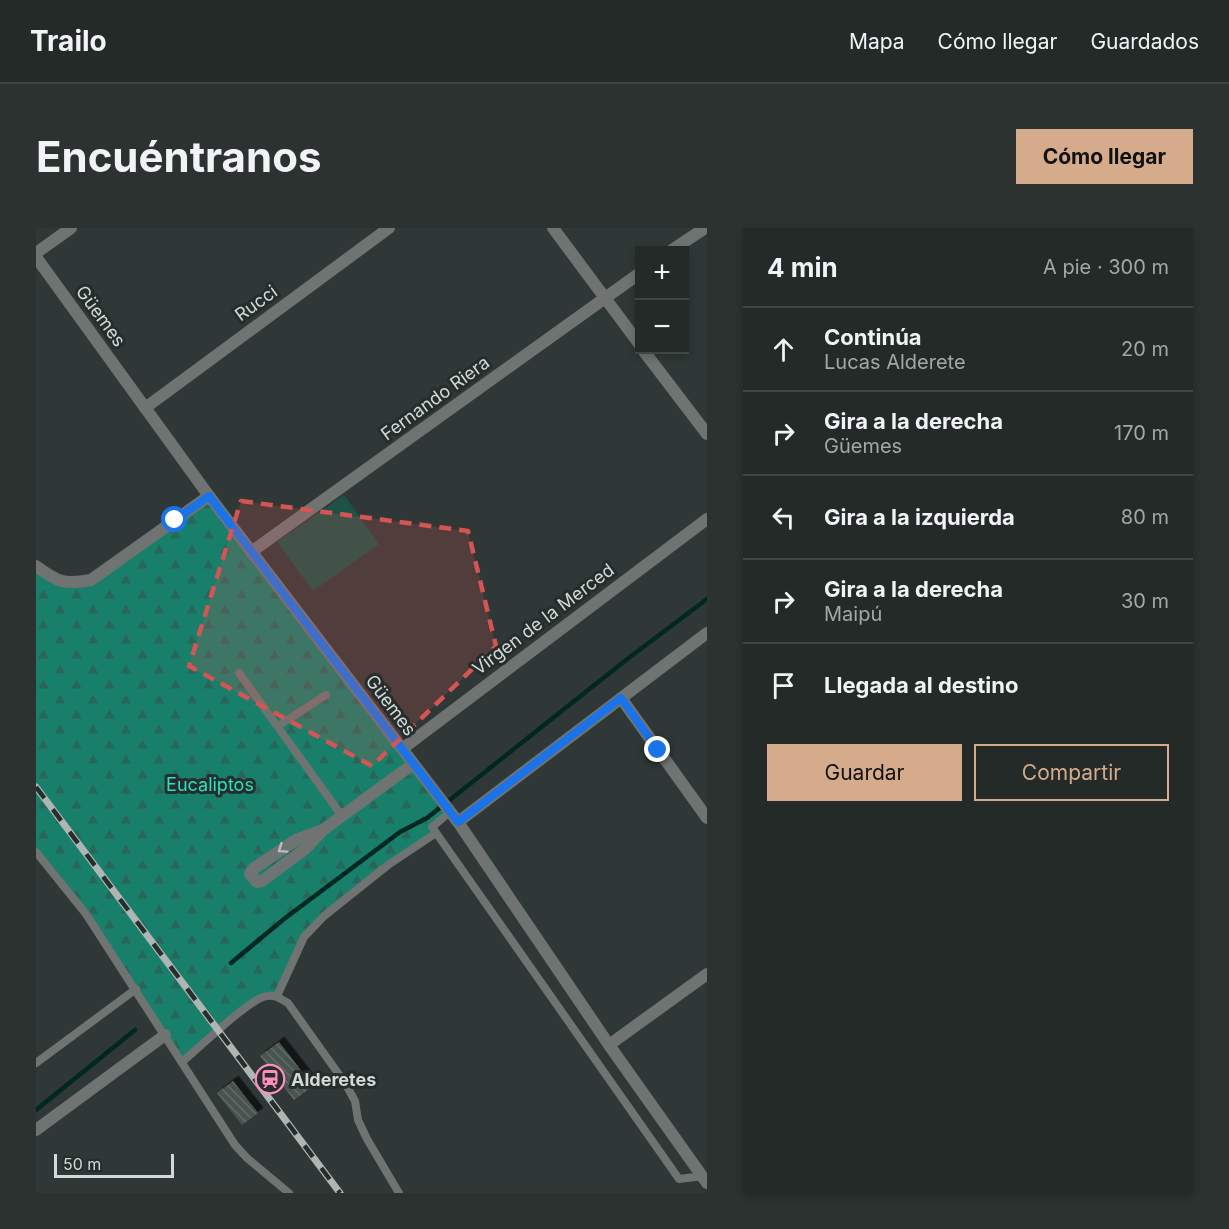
<!DOCTYPE html>
<html lang="es">
<meta charset="utf-8">
<style>
:root{--surface:#232a28;--page:#2b3230;--text:#f1f3f6;--muted:#a3a7a8;--line:#404645;--accent:#d6ab8b}
body{margin:0;font-family:Inter,sans-serif;background:var(--page);color:var(--text)}
.controls{position:absolute;right:18px;top:18px;display:grid;overflow:hidden;border-radius:0px;box-shadow:0 3px 9px #0003}
.controls button{width:54px;height:54px;display:grid;place-items:center;padding:0;border:0;border-bottom:2px solid var(--line);background:var(--surface);color:var(--text);font:30px sans-serif}
.scale{position:absolute;left:18px;bottom:15px;width:120px;box-sizing:border-box;padding-left:6px;border:3px solid #d3d9d7;border-top:0;font-size:16px;line-height:21px;white-space:nowrap;color:#d3d9d7;-webkit-text-stroke:4px #252e2c;paint-order:stroke}
.stop{position:absolute;width:18px;height:18px;margin:-14px;border:4px solid #1a73e8;border-radius:50%;background:#fff}
.stop.end{background:#1a73e8;border-color:#fff;box-shadow:0 2px 6px #0008}
.list{margin:0;padding:0;list-style:none}
h2{display:flex;justify-content:space-between;align-items:center;height:78px;margin:0;padding:0 24px;font-size:26px}
h2 small{font-size:20px;font-weight:400;color:var(--muted)}
.list li{display:grid;grid-template-columns:39px 1fr auto;gap:18px;align-items:center;box-sizing:border-box;height:84px;padding:0 24px;border-top:2px solid var(--line)}
.list b{display:block;font-size:22px;white-space:nowrap}
.list p{margin:0;font-size:20px;white-space:nowrap;color:var(--muted)}
.list em{font-size:20px;font-style:normal;color:var(--muted)}
.actions{display:flex;gap:12px;padding:18px 24px}
.actions a{flex:1;padding:14px 0;border:2px solid var(--accent);border-radius:0px;text-align:center;font-size:21px;color:var(--accent)}
.actions .main{background:var(--accent);color:#111}
.icon{flex:none;width:33px;height:33px;fill:none;stroke:currentColor;stroke-width:2;stroke-linecap:round;stroke-linejoin:round}
.map{position:relative;flex:none;width:671px;height:965px;overflow:hidden;border-radius:0px}
header{display:flex;align-items:center;gap:36px;box-sizing:border-box;height:84px;padding:0 30px;background:var(--surface);border-bottom:2px solid var(--line)}
header strong{font-size:28px}
nav{display:flex;gap:33px;margin-inline-start:auto;font-size:21px}
.intro{display:flex;align-items:center;justify-content:space-between;box-sizing:border-box;height:144px;padding:0 36px}
h1{margin:0;font-size:42px}
.button{padding:15px 27px;border-radius:0px;background:var(--accent);color:#111;font-size:21px;font-weight:700}
main{display:flex;gap:36px;padding:0 36px}
aside{flex:1;background:var(--surface);border-radius:0px;box-shadow:0 3px 9px #0003}
.map>svg:first-child{display:block}
</style>
<header>
<strong>Trailo</strong>
<nav><a>Mapa</a><a>Cómo llegar</a><a>Guardados</a></nav>
</header>
<div class="intro"><h1>Encuéntranos</h1><a class="button">Cómo llegar</a></div>
<main>
<div class="map">
<svg width="671" height="965" viewBox="0 0 671 965">
<defs>
<pattern id="forest-firs" width="22" height="20" patternUnits="userSpaceOnUse" patternTransform="scale(1.5)"><rect width="22" height="20" fill="#187f6b"/><path d="M5 1l3.5 6h-7zM16 11l3.5 6h-7z" fill="#28665a"/></pattern>
<pattern id="building-back-hatch" width="6" height="6" patternUnits="userSpaceOnUse" patternTransform="scale(1.5)"><rect width="6" height="6" fill="#495350"/><path d="M-1 5l2 2M0 0l6 6M5-1l2 2" fill="none" stroke="#626b68"/></pattern>
<filter id="shadow"><feDropShadow dx="5.5" dy="-5.5" stdDeviation="0" flood-color="#0009"/></filter>
</defs>
<rect width="100%" height="100%" fill="#2f3836"/>
<path fill="#1d5246" d="M308 267 343 316 277 363 241 314Z"/>
<path fill="url(#forest-firs)" d="M173 268 414 584 396 599 400 605 352 637 268 709 241 768H229L146 834 73 721 0 624V338L15 350 55 352Z"/>
<g fill="none" stroke-linecap="round" stroke-linejoin="round">
<path stroke="#002820" stroke-width="4.5" d="M195 735 248 691 364 604 391 590 590 432 671 371
M0 882 99 802"/>
</g>
<path fill="url(#building-back-hatch)" filter="url(#shadow)" d="M243 814 277 858 258 872 224 828Z
M197 853 222 885 206 897 181 865Z"/>
<g fill="none" stroke-linecap="round" stroke-linejoin="round">
<path stroke="#6f7372" stroke-width="8" d="M203 445 306 588
M242 498 290 467
M414 584 396 599 643 951 667 948
M0 624 50 686 199 917 211 930 253 965
M241 768 268 709 288 688 352 637 400 605
M146 834C162 821 215 769 231 768 240 767 245 771 252 775L309 855 319 873 322 892 331 911 363 965
M0 835 100 761"/>
<path stroke="#6f7372" stroke-width="12" d="M517 0 604 117
M636 22 669 0
M0 25 35 0
M607 122 671 206
M109 180 353 0
M215 324 604 45
M0 338C22 354 28 357 55 352L173 268
M585 470 671 590
M366 521 671 291
M422 594 671 405
M287 602 260 612 217 641 214 646 221 654 226 653 269 621 287 602 377 536
M573 817 671 746
M0 902 129 807"/>
<path stroke="#6f7372" stroke-width="12" d="M0 29 173 268 422 594 573 817 671 955"/>
<g stroke="#afb5b3" stroke-width="7">
<path id="rail" d="M0 559 304 965"/>
</g>
<use href="#rail" stroke="#252e2c" stroke-width="4.5" stroke-dasharray="14" stroke-linecap="butt"/>
</g>
<defs><path id="oneway-chevron" d="M-2-3.5L2.5 0L-2 3.5" fill="none" stroke-width="1.6" stroke-linecap="round" stroke-linejoin="round" transform="scale(1.5)"/></defs>
<use stroke="#bac0be" href="#oneway-chevron" transform="translate(246 621) rotate(145)"/>
<g fill="none" stroke-linecap="round" stroke-linejoin="round">
<path stroke="#1a73e8" stroke-width="8" d="M139 292 173 268 422 594 585 470 622 522"/>
</g>
<path fill="#d55454" fill-opacity="0.2" stroke="#d55454" stroke-width="4.5" stroke-dasharray="12 8" stroke-linejoin="round" d="M205 273 432 303 460 418 336 538 153 438Z"/>
<defs>
<g id="station-ring" transform="scale(1.5)"><circle r="9.5" fill="#252e2c" stroke="#fe8ebb" stroke-width="1.5"/><path d="M-3-6H3Q5-6 5-4V2Q5 4 3 4L4.5 6H3L1.5 4h-3L-3 6H-4.5L-3 4Q-5 4-5 2V-4Q-5-6-3-6ZM-3.5-4v3h7v-3ZM-3.5 1v1.5H-2V1ZM2 1v1.5H3.5V1Z" fill="#fe8ebb"/></g>
</defs>
<g fill-rule="evenodd">
<use href="#station-ring" x="234" y="851"/>
</g>
<g text-anchor="middle" dominant-baseline="central" stroke-width="6" stroke-linejoin="round" paint-order="stroke">
<g font-size="18" fill="#d3d9d7" stroke="#252e2c">
<text transform="translate(220 75) rotate(-36)">Rucci</text>
<text transform="translate(65 88) rotate(54)">Güemes</text>
<text transform="translate(399 170) rotate(-36)">Fernando Riera</text>
<text transform="translate(507 391) rotate(-37)">Virgen de la Merced</text>
<text transform="translate(355 477) rotate(53)">Güemes</text>
</g>
<g font-size="18" fill="#27e3c0" stroke="#252e2c">
<text x="174" y="556">Eucaliptos</text>
</g>
<g font-size="18" font-weight="bold" fill="#d3d9d7" stroke="#252e2c" text-anchor="start">
<text x="255" y="851">Alderetes</text>
</g>
</g>
</svg>
<div class="controls">
<button>+</button>
<button>−</button>
</div>
<div class="scale">50 m</div>
<div class="stop" style="left:139px;top:292px"></div>
<div class="stop end" style="left:622px;top:522px"></div>
</div>
<aside>
<h2>4 min<small>A pie · 300 m</small></h2>
<ul class="list">
<li><svg class="icon" aria-label="ahead" viewBox="0 0 24 24"><path d="M12 20V5M6 11l6-6 6 6"/></svg><div><b>Continúa</b><p>Lucas Alderete</p></div><em>20 m</em></li>
<li><svg class="icon" aria-label="right" viewBox="0 0 24 24"><path d="M7 20v-9h11M14 6l5 5-5 5"/></svg><div><b>Gira a la derecha</b><p>Güemes</p></div><em>170 m</em></li>
<li><svg class="icon" aria-label="left" viewBox="0 0 24 24"><path d="M17 20v-9H6M10 6l-5 5 5 5"/></svg><div><b>Gira a la izquierda</b></div><em>80 m</em></li>
<li><svg class="icon" aria-label="right" viewBox="0 0 24 24"><path d="M7 20v-9h11M14 6l5 5-5 5"/></svg><div><b>Gira a la derecha</b><p>Maipú</p></div><em>30 m</em></li>
<li><svg class="icon" aria-label="arrive" viewBox="0 0 24 24"><path d="M6 21V4h12l-3 4 3 4H6"/></svg><div><b>Llegada al destino</b></div></li>
</ul>
<div class="actions"><a class="main">Guardar</a><a>Compartir</a></div>
</aside>
</main>
